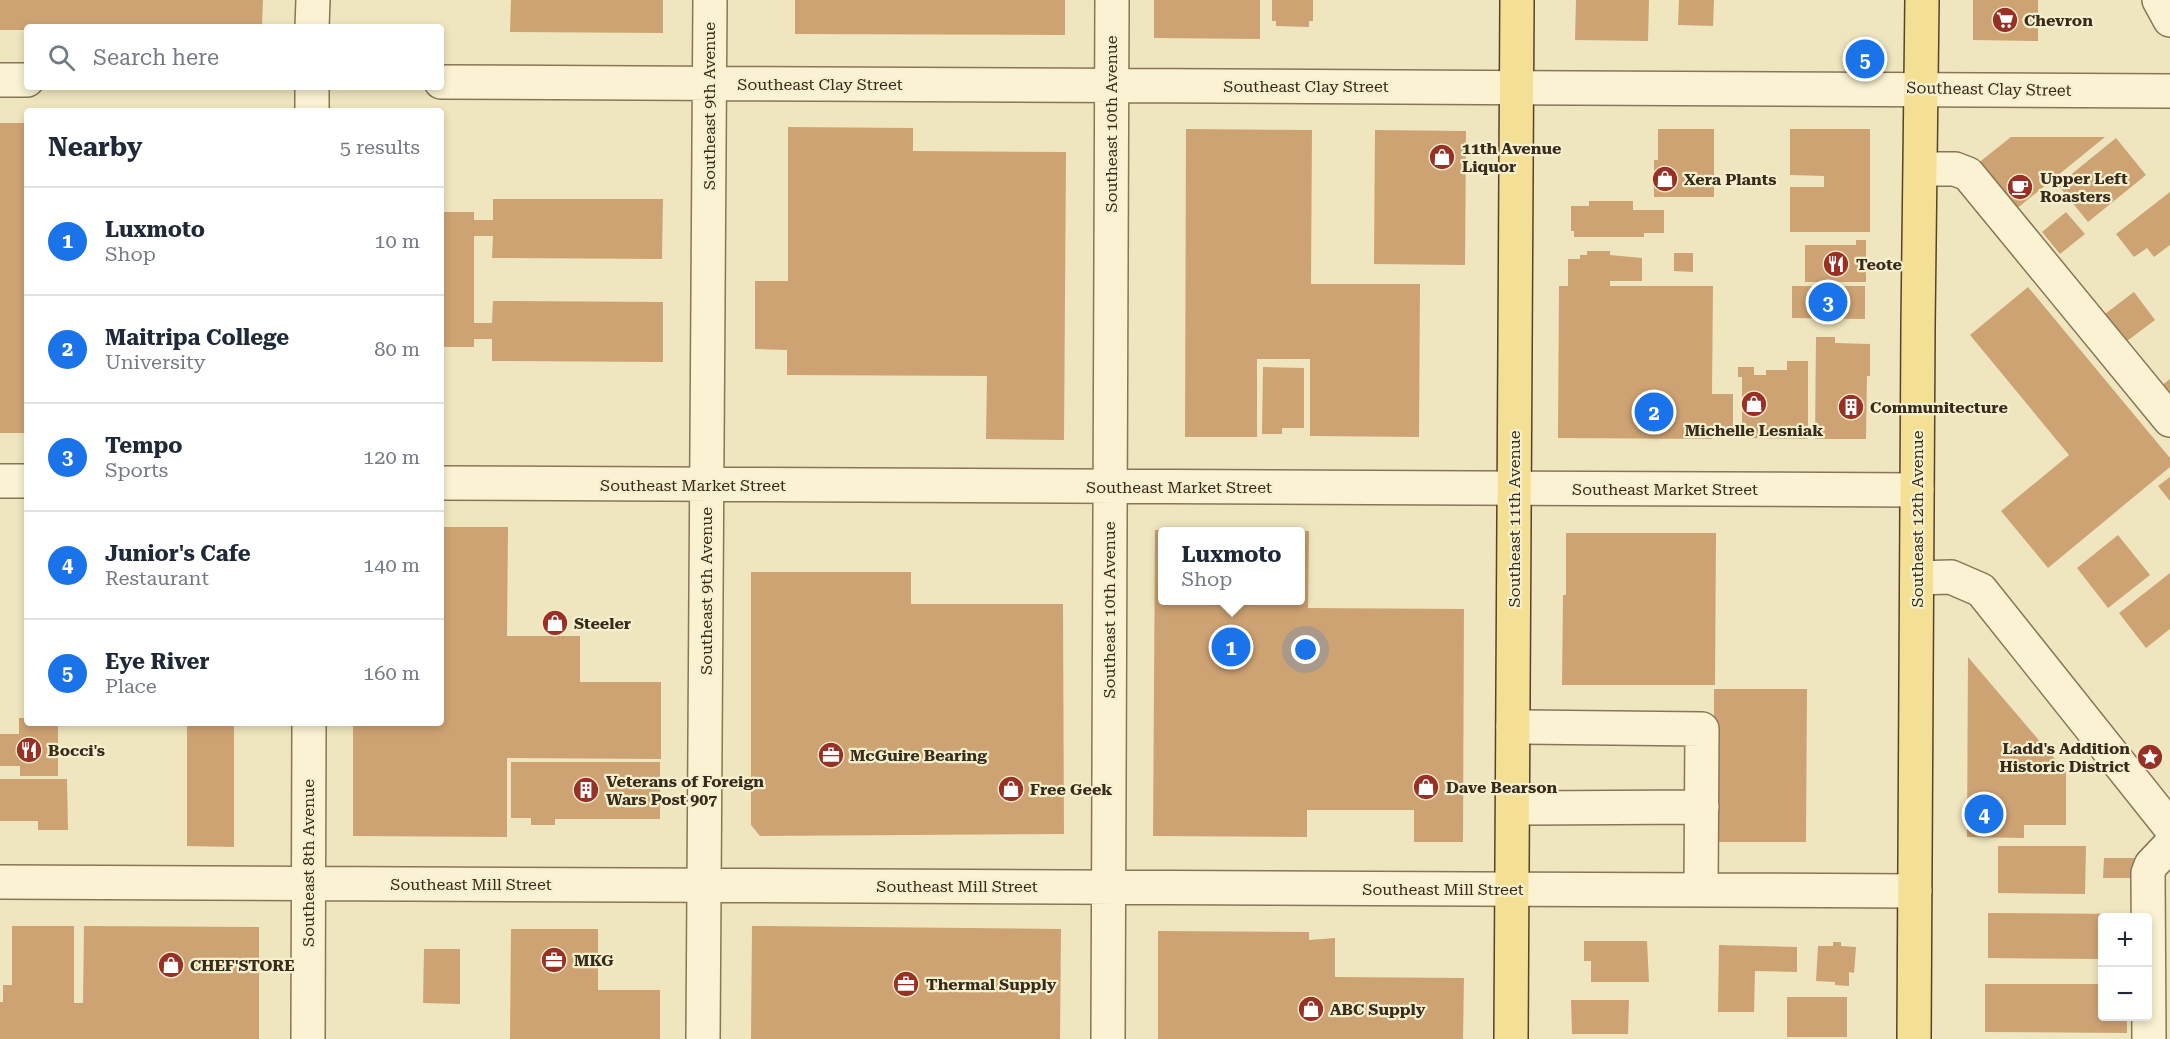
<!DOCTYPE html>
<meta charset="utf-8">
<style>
:root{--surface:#fff;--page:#f6f6f7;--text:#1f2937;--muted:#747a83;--line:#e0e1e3;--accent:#1a73e8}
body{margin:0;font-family:"Roboto Serif",serif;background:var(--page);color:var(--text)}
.controls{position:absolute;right:18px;bottom:18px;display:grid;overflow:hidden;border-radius:6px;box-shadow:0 3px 9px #0003}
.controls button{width:54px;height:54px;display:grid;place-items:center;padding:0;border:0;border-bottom:2px solid var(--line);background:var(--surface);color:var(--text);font:30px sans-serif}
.you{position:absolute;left:1306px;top:650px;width:21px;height:21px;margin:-15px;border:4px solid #fff;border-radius:50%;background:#1a73e8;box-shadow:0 0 0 9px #1a73e833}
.badge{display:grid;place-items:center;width:39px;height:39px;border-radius:50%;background:var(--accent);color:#fff;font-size:20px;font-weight:700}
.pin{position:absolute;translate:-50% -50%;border:3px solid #fff;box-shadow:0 2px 6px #0006}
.popup{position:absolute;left:1158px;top:527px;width:147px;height:78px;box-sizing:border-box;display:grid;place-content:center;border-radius:6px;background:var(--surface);filter:drop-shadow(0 2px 4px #0005);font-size:20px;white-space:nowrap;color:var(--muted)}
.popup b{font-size:22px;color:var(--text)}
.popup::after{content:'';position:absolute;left:50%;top:100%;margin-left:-12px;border:12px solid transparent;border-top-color:var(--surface)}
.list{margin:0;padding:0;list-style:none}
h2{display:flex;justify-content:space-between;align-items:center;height:78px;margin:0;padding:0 24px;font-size:26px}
h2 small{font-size:20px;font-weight:400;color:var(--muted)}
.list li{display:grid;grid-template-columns:39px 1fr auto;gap:18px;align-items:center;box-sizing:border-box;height:108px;padding:0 24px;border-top:2px solid var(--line)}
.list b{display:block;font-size:22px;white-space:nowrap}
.list p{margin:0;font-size:20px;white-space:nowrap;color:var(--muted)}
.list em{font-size:20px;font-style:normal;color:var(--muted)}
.icon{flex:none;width:33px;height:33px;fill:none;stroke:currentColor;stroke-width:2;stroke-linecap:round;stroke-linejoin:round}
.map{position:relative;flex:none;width:2170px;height:1039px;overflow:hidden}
.search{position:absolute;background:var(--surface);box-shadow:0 3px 9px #0003;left:24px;top:24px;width:420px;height:66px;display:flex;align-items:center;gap:15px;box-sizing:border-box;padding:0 21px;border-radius:6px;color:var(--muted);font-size:22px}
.panel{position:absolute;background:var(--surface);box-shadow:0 3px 9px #0003;left:24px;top:108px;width:420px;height:618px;border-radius:6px}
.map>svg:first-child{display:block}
</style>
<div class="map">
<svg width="2170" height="1039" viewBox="0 0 2170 1039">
<rect width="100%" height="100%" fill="#efe6bf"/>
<path fill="#cea373" d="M0 0H263L262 27H27V30H0Z
M511 0H663V33L510 32Z
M795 0H1065V35L795 34Z
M1154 0H1260V39L1154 38Z
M1272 0H1313V21H1309V27L1276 26V21H1272Z
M1576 0H1649L1648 41 1575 40Z
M1679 0H1714L1713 26 1678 25Z
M1973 0H2038V41L1973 40Z
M0 123H27V433H0Z
M788 127 913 128V151L1066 152 1064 440 986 439 987 376 787 375V350L755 349V281H788Z
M1186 129 1312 130 1311 284H1420L1419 437 1310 436V359H1257V437H1185Z
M1658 129H1714V197H1654V160H1658Z
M1790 129H1870V232H1790V187H1824V176L1790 175Z
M1375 130 1466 131 1465 265 1374 264Z
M2011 137H2105L2015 210 1977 164Z
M2116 138 2146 175 2088 222 2058 185Z
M2170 192V245L2154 257 2147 248 2134 257 2116 234Z
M493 199H663L662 259 492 258 493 236H474V323H492L493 301 663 302V362L492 361V339H474V347H441V212H474V220H493Z
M1589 201H1633V210H1664V233H1644V237H1574V231H1571V206H1589Z
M2066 212 2085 234 2060 254 2042 232Z
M1856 240H1866V282H1805V245H1856Z
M1587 251H1610V255L1642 258V281H1610V286H1713L1712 394H1733V430H1712V439L1558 438 1559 286H1568V259H1580V255H1587Z
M1674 253H1693V272L1674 271Z
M1792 286H1865V319L1792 318Z
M2028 287 2170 458V467L2048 568 2001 511 2069 455 1970 335Z
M2134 292 2155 320 2123 344 2101 317Z
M1816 337H1835V343L1870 344V376H1867L1866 439H1815Z
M1787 361H1808V439L1742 438V377H1738V367H1754V375H1766V370H1787Z
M1263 367 1304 368V428H1282V434H1262Z
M2170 379V396L2161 386Z
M2170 477V501L2158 486Z
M441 527H508L507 636H580V682H661V759L507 758V837L353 836V723H441Z
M1155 530H1162V600H1300V531H1309L1308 608 1464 609 1463 842H1414V810H1307V837L1153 836Z
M1566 533H1716L1715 685H1562L1563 595H1566Z
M2118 535 2150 575 2108 608 2077 568Z
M751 572H911V604H1063L1064 834 760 836 751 825Z
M2170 573V629L2146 648 2119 613Z
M1968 657 2066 772V825H2024V838L1967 837Z
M1714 689H1807L1806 842H1714Z
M19 718H27V723H58V776H20V766H0V734H19Z
M187 723H234V847L187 846Z
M511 762H660V819H555V825H531V818H511Z
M0 779H67L68 830H38V821H0Z
M1998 846H2086L2085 894 1998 893Z
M2104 858H2136V878H2103Z
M1988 913 2126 914V918H2102V959L1988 958Z
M12 926H74V1003H83L84 926 259 927V1039H0V1002H3V985H12Z
M752 926 1061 929 1060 1039H751Z
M511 929H598V990H660V1039H510Z
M1158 931 1309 932V940L1335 938V977L1464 978 1463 1039H1158Z
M1584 941H1647L1649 982H1591V961H1584Z
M1833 942H1841V946L1856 947 1854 973 1849 972V986L1835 985V982L1816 981 1818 946H1833Z
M1719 945 1797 947V972L1755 971 1754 1012H1718Z
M424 949H460V1004L423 1003Z
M1985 984H2102V1016H2127V1033L1985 1032Z
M1787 997H1847V1037H1787Z
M1571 1000H1629L1628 1034H1572Z"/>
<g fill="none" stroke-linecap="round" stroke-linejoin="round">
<g stroke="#887657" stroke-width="36">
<path id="minor" d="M2159 0 2170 20
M312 27 313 0
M0 80H27
M441 82 2170 91
M312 111V87
M1921 169H1955L1968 174 2170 420
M0 481H27
M441 483 1917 490
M1917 578 1951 577 1981 590 2170 827
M1513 727 1702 729 1701 890
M1513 808 1702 807
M0 882 1915 891
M308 1039 309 723
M703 1039 710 0
M1108 1039 1112 0
M2149 1039 2148 873 2151 865 2170 845"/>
</g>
<g stroke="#55432b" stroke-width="36">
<path id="major" d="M1511 1039 1517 0
M1914 1039 1918 326 1922 0"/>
</g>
<use href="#minor" stroke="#faf2d2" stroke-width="33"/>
<use href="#major" stroke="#f4e095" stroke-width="33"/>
</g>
<defs>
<g id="supermarket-disc" transform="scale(1.35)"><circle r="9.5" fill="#983125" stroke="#f6efce"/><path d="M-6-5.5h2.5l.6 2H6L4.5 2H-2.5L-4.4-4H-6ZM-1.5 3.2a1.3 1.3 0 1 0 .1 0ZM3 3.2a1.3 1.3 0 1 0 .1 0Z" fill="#fff"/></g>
<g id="shop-disc" transform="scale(1.35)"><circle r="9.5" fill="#983125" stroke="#f6efce"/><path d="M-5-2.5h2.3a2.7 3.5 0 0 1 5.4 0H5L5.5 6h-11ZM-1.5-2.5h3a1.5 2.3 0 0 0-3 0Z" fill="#fff"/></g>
<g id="cafe-disc" transform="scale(1.35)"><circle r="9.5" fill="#983125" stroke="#f6efce"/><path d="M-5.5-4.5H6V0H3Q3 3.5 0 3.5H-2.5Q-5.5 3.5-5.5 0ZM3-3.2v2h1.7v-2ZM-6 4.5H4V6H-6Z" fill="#fff"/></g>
<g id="restaurant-disc" transform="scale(1.35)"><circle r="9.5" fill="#983125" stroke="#f6efce"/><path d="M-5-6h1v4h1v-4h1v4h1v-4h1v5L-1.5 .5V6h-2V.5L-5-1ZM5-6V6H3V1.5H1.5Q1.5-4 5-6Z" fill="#fff"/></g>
<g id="building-disc" transform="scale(1.35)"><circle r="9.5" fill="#983125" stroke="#f6efce"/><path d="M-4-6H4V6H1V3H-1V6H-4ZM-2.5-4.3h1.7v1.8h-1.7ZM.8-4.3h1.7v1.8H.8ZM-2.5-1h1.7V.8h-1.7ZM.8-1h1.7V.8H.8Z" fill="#fff"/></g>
<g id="office-disc" transform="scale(1.35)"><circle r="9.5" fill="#983125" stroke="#f6efce"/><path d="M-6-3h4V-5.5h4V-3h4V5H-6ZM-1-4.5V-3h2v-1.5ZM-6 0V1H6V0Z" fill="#fff"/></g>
<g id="sight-disc" transform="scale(1.35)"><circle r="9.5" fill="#983125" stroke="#f6efce"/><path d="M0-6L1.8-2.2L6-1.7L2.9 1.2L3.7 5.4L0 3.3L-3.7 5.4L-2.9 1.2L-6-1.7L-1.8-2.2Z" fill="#fff"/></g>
</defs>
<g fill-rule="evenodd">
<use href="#supermarket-disc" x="2005" y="20"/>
<use href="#shop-disc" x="1442" y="157"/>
<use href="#shop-disc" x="1665" y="179"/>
<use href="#cafe-disc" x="2020" y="187"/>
<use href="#restaurant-disc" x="1836" y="264"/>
<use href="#shop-disc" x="1754" y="404"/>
<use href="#building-disc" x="1851" y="407"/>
<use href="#shop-disc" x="555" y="623"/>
<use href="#restaurant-disc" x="29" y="750"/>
<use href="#office-disc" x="831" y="755"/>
<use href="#sight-disc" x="2150" y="757"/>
<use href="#shop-disc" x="1426" y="787"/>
<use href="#shop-disc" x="1011" y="789"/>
<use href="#building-disc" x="586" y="790"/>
<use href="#office-disc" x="554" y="960"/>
<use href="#shop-disc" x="171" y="965"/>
<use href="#office-disc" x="906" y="984"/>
<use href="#shop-disc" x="1311" y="1009"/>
</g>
<g text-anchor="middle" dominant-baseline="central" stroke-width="4.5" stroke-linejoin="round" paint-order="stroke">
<g font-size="16" font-weight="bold" fill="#372c1c" stroke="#f6efce" text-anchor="start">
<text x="2024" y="20">Chevron</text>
<text x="1462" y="148">11th Avenue<tspan x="1462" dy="18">Liquor</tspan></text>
<text x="2040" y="178">Upper Left<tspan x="2040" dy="18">Roasters</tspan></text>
<text x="1684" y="179">Xera Plants</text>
<text x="1856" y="264">Teote</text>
<text x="1870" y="407">Communitecture</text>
<text x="1754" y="430" text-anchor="middle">Michelle Lesniak</text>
<text x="574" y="623">Steeler</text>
<text x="2130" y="748" text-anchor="end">Ladd's Addition<tspan x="2130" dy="18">Historic District</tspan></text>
<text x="48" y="750">Bocci's</text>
<text x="850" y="755">McGuire Bearing</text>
<text x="606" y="781">Veterans of Foreign<tspan x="606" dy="18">Wars Post 907</tspan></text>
<text x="1446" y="787">Dave Bearson</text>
<text x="1030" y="789">Free Geek</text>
<text x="574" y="960">MKG</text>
<text x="190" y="965">CHEF'STORE</text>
<text x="926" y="984">Thermal Supply</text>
<text x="1330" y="1009">ABC Supply</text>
</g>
<g font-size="16" fill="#372c1c" stroke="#f6efce">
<text x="820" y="84">Southeast Clay Street</text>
<text x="1306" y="86">Southeast Clay Street</text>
<text transform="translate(1989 89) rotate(1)">Southeast Clay Street</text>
<text transform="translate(709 106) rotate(-90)">Southeast 9th Avenue</text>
<text transform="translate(1111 124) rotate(-90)">Southeast 10th Avenue</text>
<text x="693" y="485">Southeast Market Street</text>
<text x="1179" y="487">Southeast Market Street</text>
<text x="1665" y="489">Southeast Market Street</text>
<text transform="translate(1514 519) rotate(-90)">Southeast 11th Avenue</text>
<text transform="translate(1917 519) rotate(-90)">Southeast 12th Avenue</text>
<text transform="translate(706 591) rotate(-90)">Southeast 9th Avenue</text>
<text transform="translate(1109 610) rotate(-90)">Southeast 10th Avenue</text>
<text transform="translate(308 863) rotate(-90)">Southeast 8th Avenue</text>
<text x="471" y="884">Southeast Mill Street</text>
<text x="957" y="886">Southeast Mill Street</text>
<text x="1443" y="889">Southeast Mill Street</text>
</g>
</g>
</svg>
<div class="controls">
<button>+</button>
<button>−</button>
</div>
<div class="you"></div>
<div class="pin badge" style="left:1231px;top:647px">1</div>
<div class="popup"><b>Luxmoto</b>Shop</div>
<div class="pin badge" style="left:1654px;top:412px">2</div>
<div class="pin badge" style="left:1828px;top:302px">3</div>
<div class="pin badge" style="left:1984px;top:814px">4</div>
<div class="pin badge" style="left:1865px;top:59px">5</div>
<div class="search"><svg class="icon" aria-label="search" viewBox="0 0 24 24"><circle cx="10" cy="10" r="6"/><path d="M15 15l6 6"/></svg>Search here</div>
<section class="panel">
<h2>Nearby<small>5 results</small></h2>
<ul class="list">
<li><span class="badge">1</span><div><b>Luxmoto</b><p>Shop</p></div><em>10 m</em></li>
<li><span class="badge">2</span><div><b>Maitripa College</b><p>University</p></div><em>80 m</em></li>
<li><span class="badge">3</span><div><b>Tempo</b><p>Sports</p></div><em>120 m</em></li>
<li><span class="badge">4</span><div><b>Junior's Cafe</b><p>Restaurant</p></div><em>140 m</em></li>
<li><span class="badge">5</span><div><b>Eye River</b><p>Place</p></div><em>160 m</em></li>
</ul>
</section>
</div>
